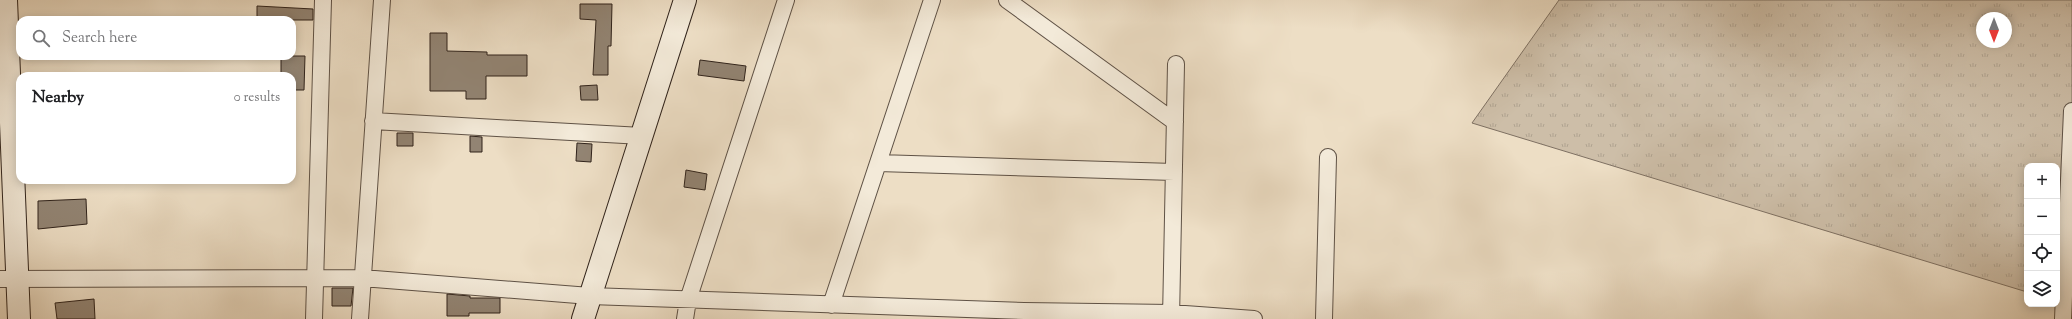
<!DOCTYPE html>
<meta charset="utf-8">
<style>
:root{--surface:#fff;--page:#f6f6f6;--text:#202124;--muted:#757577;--line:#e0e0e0}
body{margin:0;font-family:"Sorts Mill Goudy",serif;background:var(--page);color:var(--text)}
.controls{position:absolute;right:12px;bottom:12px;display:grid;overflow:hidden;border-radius:8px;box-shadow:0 2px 10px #0003}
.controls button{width:36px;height:36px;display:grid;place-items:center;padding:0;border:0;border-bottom:1px solid var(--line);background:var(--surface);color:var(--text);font:20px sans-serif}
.compass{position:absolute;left:1976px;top:12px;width:36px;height:36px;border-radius:50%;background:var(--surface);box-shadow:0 2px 10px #0003;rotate:180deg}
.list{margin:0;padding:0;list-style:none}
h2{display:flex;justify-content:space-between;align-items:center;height:52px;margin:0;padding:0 16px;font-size:17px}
h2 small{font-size:13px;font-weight:400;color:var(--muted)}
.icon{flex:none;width:22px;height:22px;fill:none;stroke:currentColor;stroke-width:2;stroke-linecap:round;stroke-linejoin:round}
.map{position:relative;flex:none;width:2072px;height:319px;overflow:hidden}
.search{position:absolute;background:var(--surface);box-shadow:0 2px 10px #0003;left:16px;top:16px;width:280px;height:44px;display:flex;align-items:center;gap:10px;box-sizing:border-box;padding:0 14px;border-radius:12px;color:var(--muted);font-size:15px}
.panel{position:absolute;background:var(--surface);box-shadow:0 2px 10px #0003;left:16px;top:72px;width:280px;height:112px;border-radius:12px}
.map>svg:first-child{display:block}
</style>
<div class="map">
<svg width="2072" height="319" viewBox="0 0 2072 319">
<defs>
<pattern id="grass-tufts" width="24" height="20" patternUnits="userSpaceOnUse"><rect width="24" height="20" fill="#cdbea8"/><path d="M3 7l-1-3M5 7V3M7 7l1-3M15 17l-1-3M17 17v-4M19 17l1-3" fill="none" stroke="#b0a390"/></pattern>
</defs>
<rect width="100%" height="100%" fill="#eddec5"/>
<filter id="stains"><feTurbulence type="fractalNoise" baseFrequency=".005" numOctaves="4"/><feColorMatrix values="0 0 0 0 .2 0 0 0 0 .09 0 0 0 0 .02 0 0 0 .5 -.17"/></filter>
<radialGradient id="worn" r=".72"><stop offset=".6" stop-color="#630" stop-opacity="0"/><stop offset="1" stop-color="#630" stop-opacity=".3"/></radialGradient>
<path fill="url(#grass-tufts)" stroke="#7e7062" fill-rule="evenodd" d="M1559 0H2072V306L2057 301V166H2027V292L1472 123ZM1982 18H2006V42H1982Z"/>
<path fill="#928473" stroke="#30231b" d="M580 4H612L611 46H608V75H593L596 20 580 19Z
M257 6 313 9V20H257Z
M430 33H447V51L487 52V55H527V76H486V99H466V91H430Z
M281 56H305L304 90H292V76H281Z
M700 60 746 66 744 81 698 75Z
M597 85 598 100H581L580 86Z
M397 133H413V146H397Z
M470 136 482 137V152H470Z
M577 143 592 144 591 162 576 161Z
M686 170 707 174 705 190 684 187Z
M86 199 87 224 38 229V201Z
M332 288H353L351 306H332Z
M447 294 470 296V298H500V313H469V316H447Z
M94 299 95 319H57L55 303Z"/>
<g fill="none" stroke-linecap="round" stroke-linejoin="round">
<g stroke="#5f5246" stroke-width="18">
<path id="street" d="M1007 0 1175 122
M373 121 642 136
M878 163 1174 172
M0 279 362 278 590 296 1024 311 1171 313 1254 319
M831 305 932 0
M314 319 323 0
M360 319 382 0
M685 319 688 300 786 0
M1171 319 1176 64
M1324 319 1328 157
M2063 319 2072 111"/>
</g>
<g stroke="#30231b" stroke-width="24">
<path id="secondary" d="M6 0 19 319
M583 319 685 0"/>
</g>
<use href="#street" stroke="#f3ead9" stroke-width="16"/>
<use href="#secondary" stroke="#f3ead9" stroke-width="22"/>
</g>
<rect width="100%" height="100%" filter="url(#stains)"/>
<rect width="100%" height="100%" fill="url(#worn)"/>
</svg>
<div class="controls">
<button>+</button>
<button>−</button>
<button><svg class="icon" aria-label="locate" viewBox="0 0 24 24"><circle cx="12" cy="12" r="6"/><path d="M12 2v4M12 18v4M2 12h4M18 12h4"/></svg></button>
<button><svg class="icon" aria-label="layers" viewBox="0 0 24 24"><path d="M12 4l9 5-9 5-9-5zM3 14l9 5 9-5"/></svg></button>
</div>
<svg class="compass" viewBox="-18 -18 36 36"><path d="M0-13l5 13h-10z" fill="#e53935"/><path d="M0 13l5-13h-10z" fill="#757577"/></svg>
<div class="search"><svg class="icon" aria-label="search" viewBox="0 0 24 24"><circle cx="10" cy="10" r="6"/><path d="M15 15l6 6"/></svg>Search here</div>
<section class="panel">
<h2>Nearby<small>0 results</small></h2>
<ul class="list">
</ul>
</section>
</div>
